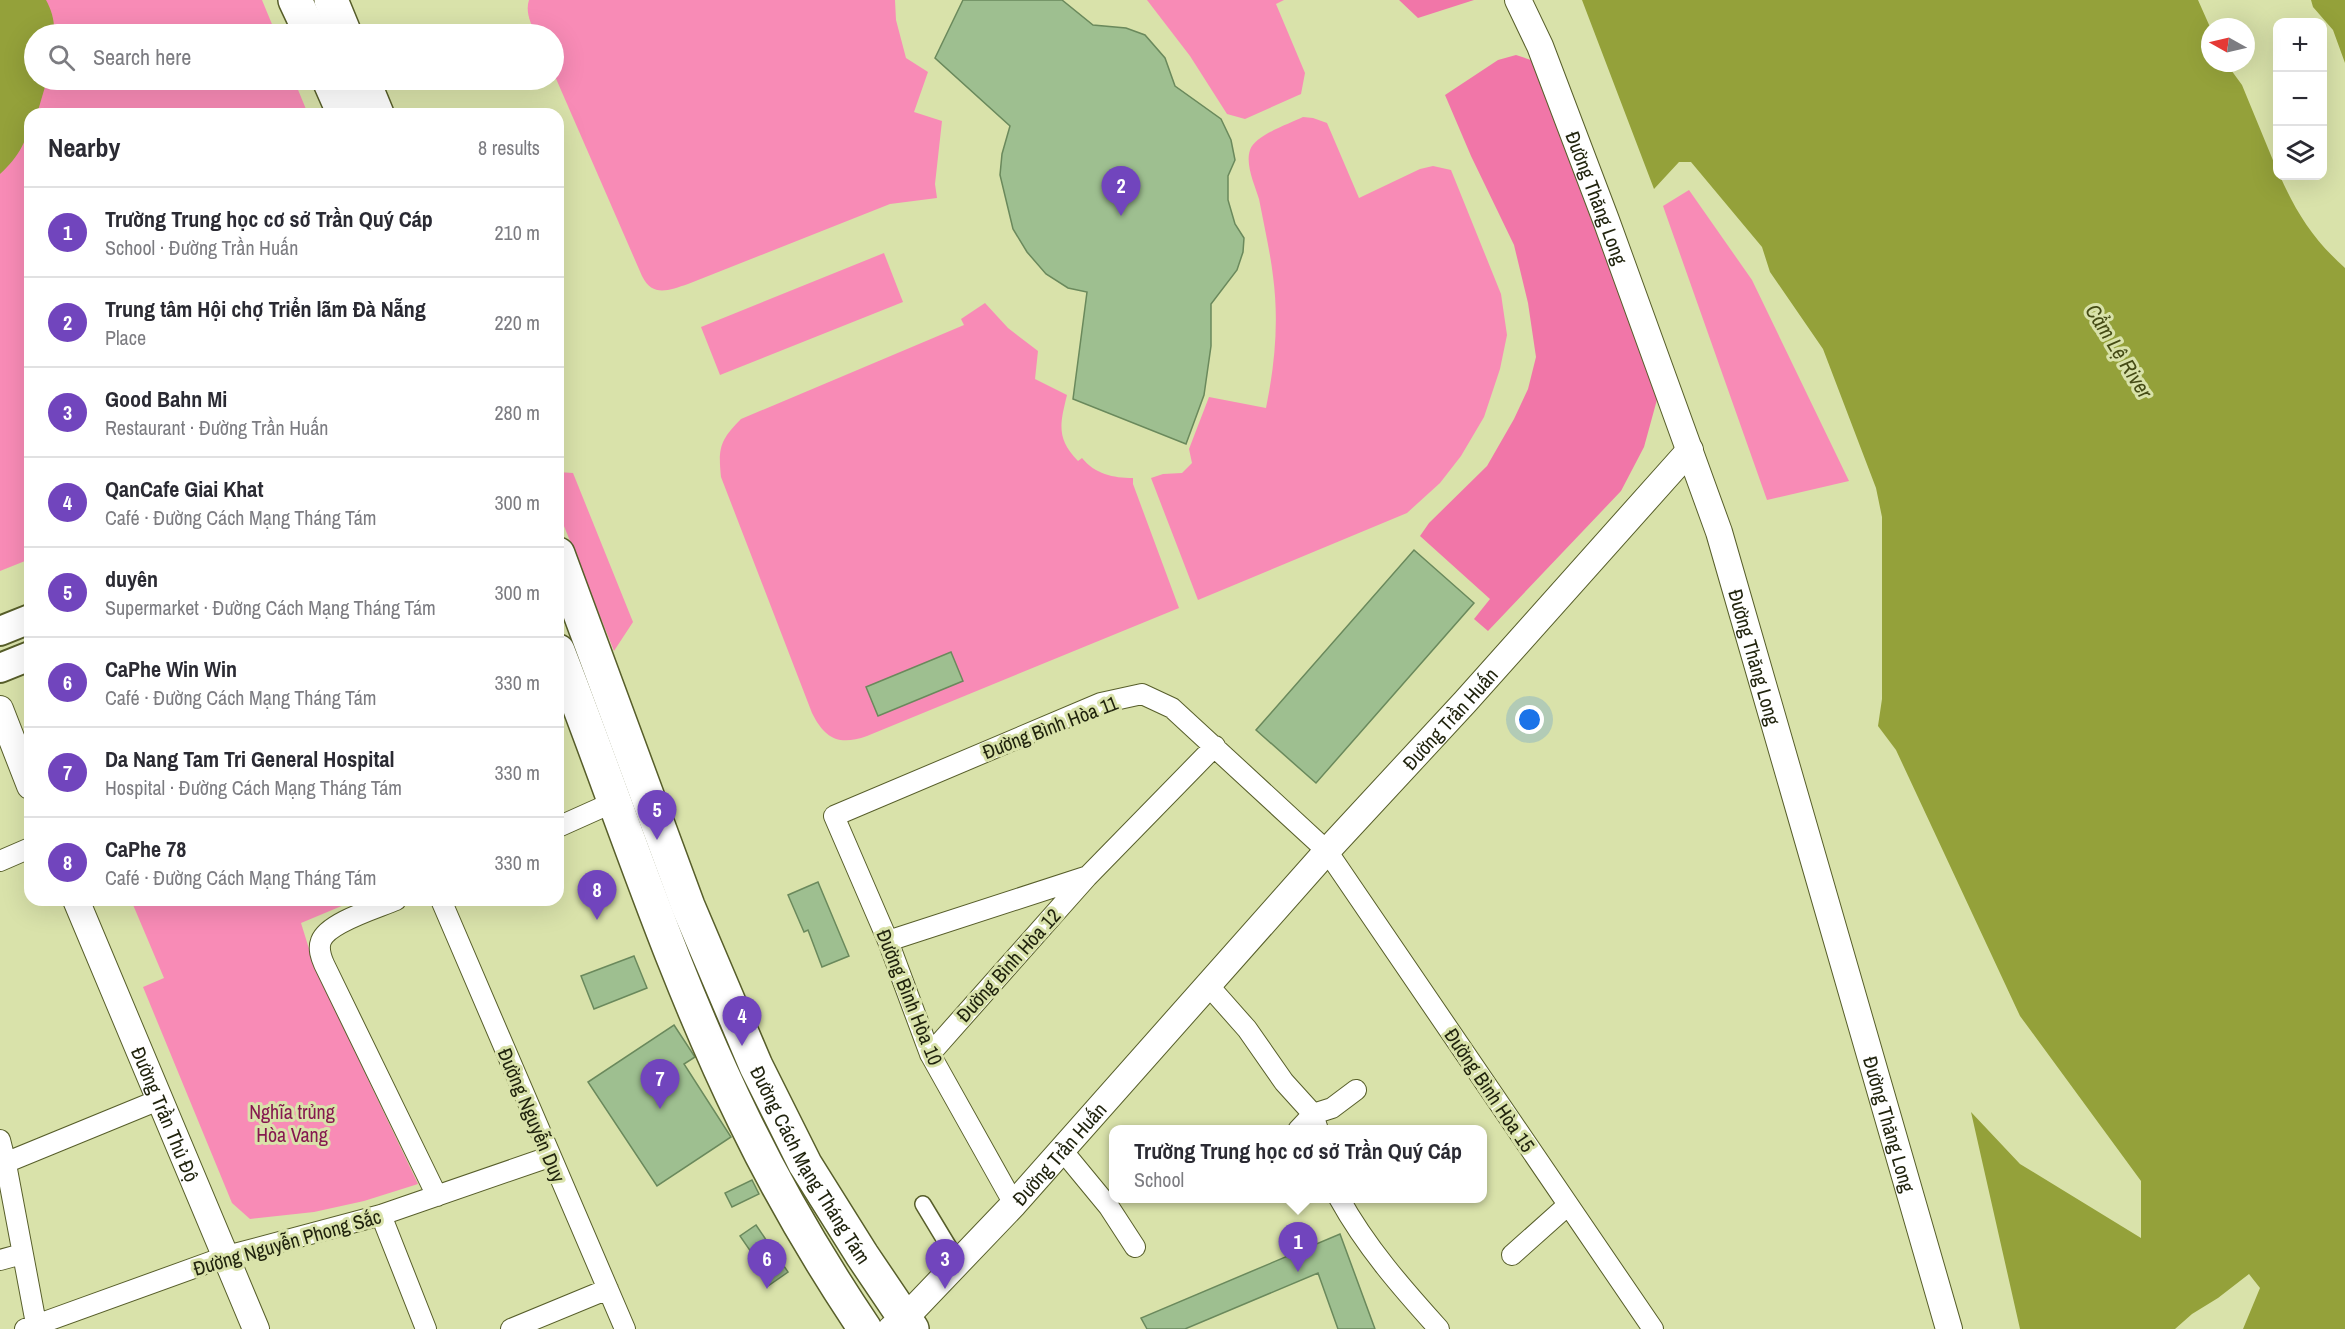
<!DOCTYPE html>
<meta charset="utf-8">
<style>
:root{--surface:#fff;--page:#f2f2f3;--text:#2b2b33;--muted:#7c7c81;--line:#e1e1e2;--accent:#7145bd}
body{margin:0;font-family:"Archivo Narrow",sans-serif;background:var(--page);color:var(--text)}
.controls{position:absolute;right:18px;top:18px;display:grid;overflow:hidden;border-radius:12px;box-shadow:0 6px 24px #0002}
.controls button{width:54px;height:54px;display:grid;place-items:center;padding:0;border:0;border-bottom:2px solid var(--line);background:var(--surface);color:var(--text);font:30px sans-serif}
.compass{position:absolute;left:2201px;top:18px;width:54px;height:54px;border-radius:50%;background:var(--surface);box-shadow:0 6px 24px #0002;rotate:278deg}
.you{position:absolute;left:1530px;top:720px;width:21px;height:21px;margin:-15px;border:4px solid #fff;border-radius:50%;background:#1a73e8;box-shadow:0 0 0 9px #1a73e833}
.badge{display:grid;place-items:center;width:39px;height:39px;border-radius:50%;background:var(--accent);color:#fff;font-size:20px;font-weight:700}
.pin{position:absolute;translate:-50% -50px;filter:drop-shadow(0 2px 3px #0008)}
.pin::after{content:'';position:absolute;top:32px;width:21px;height:18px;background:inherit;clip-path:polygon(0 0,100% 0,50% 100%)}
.popup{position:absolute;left:1109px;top:1125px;width:378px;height:78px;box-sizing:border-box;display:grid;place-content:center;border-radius:12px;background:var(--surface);filter:drop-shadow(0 2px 4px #0005);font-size:20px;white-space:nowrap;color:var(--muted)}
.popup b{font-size:22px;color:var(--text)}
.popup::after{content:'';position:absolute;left:50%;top:100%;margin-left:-12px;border:12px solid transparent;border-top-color:var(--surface)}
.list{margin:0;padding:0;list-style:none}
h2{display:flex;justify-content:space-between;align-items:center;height:78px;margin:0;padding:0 24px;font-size:26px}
h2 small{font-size:20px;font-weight:400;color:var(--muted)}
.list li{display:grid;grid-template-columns:39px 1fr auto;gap:18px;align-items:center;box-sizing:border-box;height:90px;padding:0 24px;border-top:2px solid var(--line)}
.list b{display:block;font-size:22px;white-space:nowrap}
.list p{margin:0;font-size:20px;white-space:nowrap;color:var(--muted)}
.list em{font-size:20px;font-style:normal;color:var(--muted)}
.icon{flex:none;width:33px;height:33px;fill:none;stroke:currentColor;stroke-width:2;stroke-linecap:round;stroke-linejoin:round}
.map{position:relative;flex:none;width:2345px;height:1329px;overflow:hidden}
.search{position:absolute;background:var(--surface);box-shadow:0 6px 24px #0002;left:24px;top:24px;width:540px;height:66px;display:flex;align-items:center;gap:15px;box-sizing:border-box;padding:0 21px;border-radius:33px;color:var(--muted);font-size:22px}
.panel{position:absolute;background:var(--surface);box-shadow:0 6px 24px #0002;left:24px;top:108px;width:540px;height:798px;border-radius:18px}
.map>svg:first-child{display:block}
</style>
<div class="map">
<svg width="2345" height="1329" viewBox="0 0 2345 1329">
<rect width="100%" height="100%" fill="#d9e2aa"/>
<path fill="#f88bb6" d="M0 0H262L276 34H34V80H294L308 114H30V559L0 571Z
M529 0H895L896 20 906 58 928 72 914 112 942 121 935 184 937 198 890 204 688 284C669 290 653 298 642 276L554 74V34H536C531 24 525 12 529 0Z
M1147 0H1284L1276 4 1305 73 1301 94 1245 119 1227 114 1190 56Z
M1303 117 1313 118 1327 123 1359 198 1420 169 1433 166 1451 170 1501 294 1507 335 1500 369 1484 417 1461 456 1440 483 1407 513 1198 600 1151 478 1163 474 1182 473 1192 463 1189 449 1209 397 1266 408C1275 364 1279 321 1273 276 1270 251 1264 225 1259 199 1255 185 1245 165 1250 150 1255 135 1289 124 1303 117Z
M1689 190 1752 280 1849 481 1767 500 1663 206Z
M884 253 903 302 720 375 701 327Z
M985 303 1008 328 1038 351 1035 379 1067 395C1060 424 1056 438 1078 461L1082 458C1095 474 1113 478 1133 478V484L1179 608 867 736C839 746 825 739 812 713L721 477C718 448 720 440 741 419L964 325 961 319Z
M558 472 573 473 633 622 614 651 558 511Z
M131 900H356L301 923 315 968 418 1184 364 1201 314 1212 250 1219 232 1203 143 987 164 978Z"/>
<path fill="#f176a8" d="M1399 0H1474L1418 18Z
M1516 55 1531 60 1658 396 1644 447 1621 491 1488 631 1474 619 1490 599 1420 536 1429 523 1487 466 1514 419 1528 389 1536 357 1528 303 1514 245 1471 156 1445 95 1498 60Z"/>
<path fill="#94a13a" d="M0 0H46C52 11 55 22 54 34H34V80H47L37 114H30C30 138 18 158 0 174Z
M1582 0H2198L2210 27V63H2226L2242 85 2277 170 2278 176H2280C2297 214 2314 240 2345 268V1329H2243L2260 1288 2249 1274 2218 1298 2192 1314 2175 1329H2020L1971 1112 2020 1164 2141 1238V1181L2020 1016 1896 750 1878 726 1882 699V517L1876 488 1823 349 1770 272 1762 247 1691 162H1679L1654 189Z
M2311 0H2345V63L2333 30 2313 7Z"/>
<path fill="#9ebf90" stroke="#6a895c" stroke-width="1.5" d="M963 0H1062L1093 25 1126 28 1145 35 1165 58 1175 86 1221 119 1231 140 1235 160 1228 176V200L1235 224 1244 238 1243 252 1237 270 1211 304V346L1204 395 1186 444 1073 399 1087 292 1068 288 1046 274 1027 252 1013 229 1000 175 1002 154 1010 126 935 58Z
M1414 550 1474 603 1316 783 1256 730Z
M951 652 963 681 878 716 866 687Z
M818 882 849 956 822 967 808 930 804 932 788 895Z
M634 956 647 988 594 1009 581 976Z
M674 1025 695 1057 684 1064 731 1137 657 1186 588 1082Z
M752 1180 759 1194 732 1207 725 1193Z
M756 1225 788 1272 768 1286 754 1265 758 1262 740 1236Z
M1340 1234 1375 1329H1338L1318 1273 1185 1329H1147L1141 1318Z"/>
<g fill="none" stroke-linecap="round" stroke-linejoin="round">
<g stroke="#575e2a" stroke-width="18">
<path id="pedestrian" d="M923 1204 958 1262"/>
</g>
<g stroke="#575e2a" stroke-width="22">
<path id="minor" d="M558 827 616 801
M0 861 30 848
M396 900C378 908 328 922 321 941 318 949 321 957 324 964L437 1196
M441 900 625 1329
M888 941 1085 877
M1208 985 1247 1029 1284 1082 1313 1114 1332 1108 1356 1090
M930 1054 1087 877 1215 746
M1298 1130 1313 1114 1318 1130
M0 1140 6 1164 37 1329
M1062 1150 1109 1207 1135 1247
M0 1165 161 1099
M1339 1198C1366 1247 1402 1288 1439 1329
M1014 1204 930 1054 888 941 834 816 1101 703 1142 694 1172 708 1327 851 1653 1329
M381 1215 426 1329
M1512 1255 1568 1205
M0 1260 22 1254
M25 1329 227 1256 381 1215 549 1157
M511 1329 608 1289"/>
</g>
<g stroke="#575e2a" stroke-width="28">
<g id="tertiary">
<path id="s1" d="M1518 0 1540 46 1606 220 1719 532 1949 1329"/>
<path d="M0 709 30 786"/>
<path id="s2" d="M76 900 256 1329"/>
<path id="s3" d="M891 1329 905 1318 1014 1204 1327 851 1465 702 1690 450"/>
</g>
</g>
<g stroke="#575e2a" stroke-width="32">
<path id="secondary" d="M0 631 30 619
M0 668 30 656"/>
</g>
<g stroke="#575e2a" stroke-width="36">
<g id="trunk">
<path d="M295 0 311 34"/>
<path d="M331 0 345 34"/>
<path d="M329 80 344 114"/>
<path d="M363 80 377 114"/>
<path id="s4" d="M558 554 688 906 756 1066 805 1164 862 1255 912 1329"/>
<path d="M558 651C619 807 670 969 744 1120 779 1192 820 1262 865 1329"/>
</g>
</g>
<use href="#pedestrian" stroke="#fff" stroke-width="15"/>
<use href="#minor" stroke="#fff" stroke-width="20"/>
<use href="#tertiary" stroke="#fff" stroke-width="26"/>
<use href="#secondary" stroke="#fff" stroke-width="28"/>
<use href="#trunk" stroke="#fff" stroke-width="33"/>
</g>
<g text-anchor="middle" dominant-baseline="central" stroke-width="6" stroke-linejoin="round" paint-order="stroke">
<g font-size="20" fill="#21240e" stroke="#d9e2aa">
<text stroke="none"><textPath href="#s1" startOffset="213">Đường Thăng Long</textPath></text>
<text stroke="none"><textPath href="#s1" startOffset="699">Đường Thăng Long</textPath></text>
<text stroke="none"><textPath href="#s3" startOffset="828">Đường Trần Huấn</textPath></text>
<text transform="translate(1050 727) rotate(-21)">Đường Bình Hòa 11</text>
<text transform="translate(1008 965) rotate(-48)">Đường Bình Hòa 12</text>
<text transform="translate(910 997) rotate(68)">Đường Bình Hòa 10</text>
<text transform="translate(1490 1090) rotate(56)">Đường Bình Hòa 15</text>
<text stroke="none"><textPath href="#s2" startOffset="232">Đường Trần Thủ Độ</textPath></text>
<text transform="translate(532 1115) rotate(67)">Đường Nguyễn Duy</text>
<text stroke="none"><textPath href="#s1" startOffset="1185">Đường Thăng Long</textPath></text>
<text stroke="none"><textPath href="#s3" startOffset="243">Đường Trần Huấn</textPath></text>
<text stroke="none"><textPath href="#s4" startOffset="662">Đường Cách Mạng Tháng Tám</textPath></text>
<text transform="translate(287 1242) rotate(-16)">Đường Nguyễn Phong Sắc</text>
</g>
<g font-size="20" fill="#86184f" stroke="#d9e2aa">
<text x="292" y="1111">Nghĩa trủng<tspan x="292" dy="23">Hòa Vang</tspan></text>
</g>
<g font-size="21" font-style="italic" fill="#454b15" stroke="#d9e2aa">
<text transform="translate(2119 351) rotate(58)">Cẩm Lệ River</text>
</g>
</g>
</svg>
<div class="controls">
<button>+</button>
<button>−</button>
<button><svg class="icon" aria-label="layers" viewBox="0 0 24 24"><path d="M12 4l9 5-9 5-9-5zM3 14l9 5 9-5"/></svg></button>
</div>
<svg class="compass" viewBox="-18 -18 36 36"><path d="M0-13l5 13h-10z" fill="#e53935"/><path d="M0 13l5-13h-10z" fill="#7c7c81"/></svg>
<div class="you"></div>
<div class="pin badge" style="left:1298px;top:1272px">1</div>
<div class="popup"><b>Trường Trung học cơ sở Trần Quý Cáp</b>School</div>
<div class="pin badge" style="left:1121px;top:216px">2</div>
<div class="pin badge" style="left:945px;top:1289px">3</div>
<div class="pin badge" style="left:742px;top:1046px">4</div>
<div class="pin badge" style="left:657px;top:840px">5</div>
<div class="pin badge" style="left:767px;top:1289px">6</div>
<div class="pin badge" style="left:660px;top:1109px">7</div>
<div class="pin badge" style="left:597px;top:920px">8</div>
<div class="search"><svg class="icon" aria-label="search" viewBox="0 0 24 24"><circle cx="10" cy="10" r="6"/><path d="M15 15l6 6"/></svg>Search here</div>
<section class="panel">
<h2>Nearby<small>8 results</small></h2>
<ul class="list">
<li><span class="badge">1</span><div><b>Trường Trung học cơ sở Trần Quý Cáp</b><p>School · Đường Trần Huấn</p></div><em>210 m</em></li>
<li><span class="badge">2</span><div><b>Trung tâm Hội chợ Triển lãm Đà Nẵng</b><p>Place</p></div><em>220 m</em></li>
<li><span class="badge">3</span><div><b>Good Bahn Mi</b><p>Restaurant · Đường Trần Huấn</p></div><em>280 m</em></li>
<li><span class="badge">4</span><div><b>QanCafe Giai Khat</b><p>Café · Đường Cách Mạng Tháng Tám</p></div><em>300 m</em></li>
<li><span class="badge">5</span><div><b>duyên</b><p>Supermarket · Đường Cách Mạng Tháng Tám</p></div><em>300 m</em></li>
<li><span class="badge">6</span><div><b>CaPhe Win Win</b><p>Café · Đường Cách Mạng Tháng Tám</p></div><em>330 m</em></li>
<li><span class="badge">7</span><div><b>Da Nang Tam Tri General Hospital</b><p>Hospital · Đường Cách Mạng Tháng Tám</p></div><em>330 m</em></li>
<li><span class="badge">8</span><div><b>CaPhe 78</b><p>Café · Đường Cách Mạng Tháng Tám</p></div><em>330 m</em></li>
</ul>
</section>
</div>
